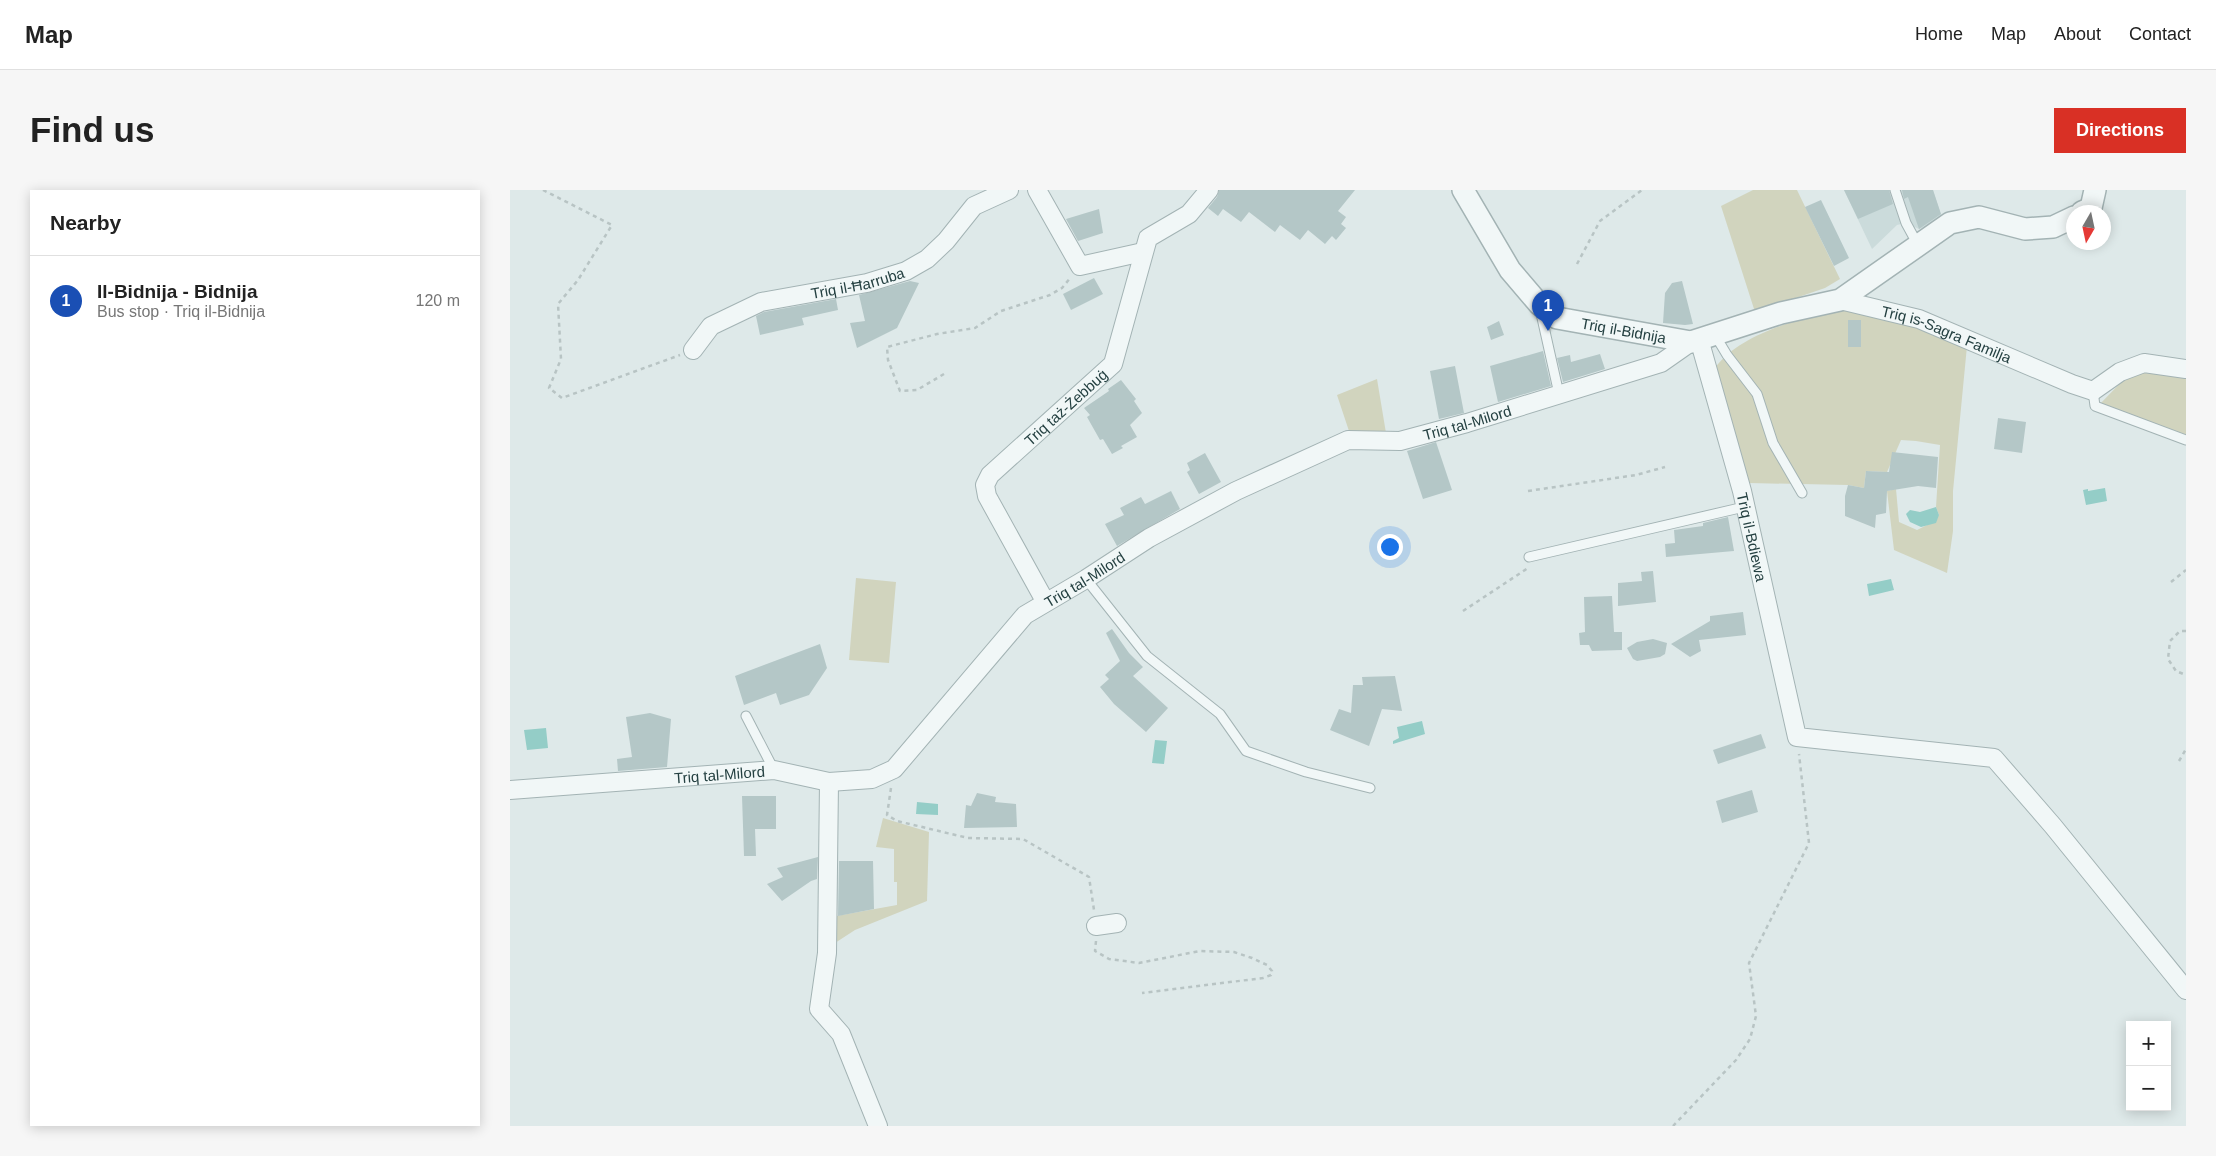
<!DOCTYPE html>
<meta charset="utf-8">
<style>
:root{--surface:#fff;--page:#f6f6f6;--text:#222;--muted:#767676;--line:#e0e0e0;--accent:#d93025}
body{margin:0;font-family:Helvetica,sans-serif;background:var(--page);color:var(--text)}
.controls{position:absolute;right:15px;bottom:15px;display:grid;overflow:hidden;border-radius:0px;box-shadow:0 2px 12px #0003}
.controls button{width:45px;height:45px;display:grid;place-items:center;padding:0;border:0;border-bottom:1px solid var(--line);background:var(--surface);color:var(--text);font:25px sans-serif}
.compass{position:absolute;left:1556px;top:15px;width:45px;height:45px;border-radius:50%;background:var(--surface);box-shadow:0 2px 12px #0003;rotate:189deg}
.you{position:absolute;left:879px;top:356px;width:18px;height:18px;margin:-12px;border:4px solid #fff;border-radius:50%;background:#1a73e8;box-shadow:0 0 0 8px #1a73e833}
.badge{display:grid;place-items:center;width:32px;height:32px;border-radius:50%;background:var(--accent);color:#fff;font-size:16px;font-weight:700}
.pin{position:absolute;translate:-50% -41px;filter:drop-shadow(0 1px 2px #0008)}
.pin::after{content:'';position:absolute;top:26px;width:18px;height:15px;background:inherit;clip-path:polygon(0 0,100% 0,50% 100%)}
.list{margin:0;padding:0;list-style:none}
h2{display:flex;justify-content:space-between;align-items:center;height:65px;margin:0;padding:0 20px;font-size:21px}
h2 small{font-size:16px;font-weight:400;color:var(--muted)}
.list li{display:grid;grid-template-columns:32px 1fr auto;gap:15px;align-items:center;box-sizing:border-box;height:90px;padding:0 20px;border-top:1px solid var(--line)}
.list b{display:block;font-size:19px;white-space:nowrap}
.list p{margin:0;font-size:16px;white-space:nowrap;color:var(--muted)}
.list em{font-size:16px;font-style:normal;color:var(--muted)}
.map{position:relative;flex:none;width:1676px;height:936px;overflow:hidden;border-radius:0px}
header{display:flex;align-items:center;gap:30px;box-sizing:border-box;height:70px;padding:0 25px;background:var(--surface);border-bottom:1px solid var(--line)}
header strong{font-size:24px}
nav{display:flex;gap:28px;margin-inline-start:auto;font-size:18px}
.intro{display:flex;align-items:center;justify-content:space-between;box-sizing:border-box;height:120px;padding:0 30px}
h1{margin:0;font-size:35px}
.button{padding:12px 22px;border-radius:0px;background:var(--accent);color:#fff;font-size:18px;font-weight:700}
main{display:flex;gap:30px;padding:0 30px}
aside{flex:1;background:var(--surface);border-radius:0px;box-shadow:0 2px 12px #0003}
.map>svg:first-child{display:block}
</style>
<header>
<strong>Map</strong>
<nav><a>Home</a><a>Map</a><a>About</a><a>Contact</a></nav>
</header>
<div class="intro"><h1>Find us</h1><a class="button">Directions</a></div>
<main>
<aside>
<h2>Nearby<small></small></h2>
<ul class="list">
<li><span class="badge" style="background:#1a4fb4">1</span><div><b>Il-Bidnija - Bidnija</b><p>Bus stop · Triq il-Bidnija</p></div><em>120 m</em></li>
</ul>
</aside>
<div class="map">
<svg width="1676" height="936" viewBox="0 0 1676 936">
<rect width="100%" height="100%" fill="#dee9e9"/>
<path fill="#cbdbdb" d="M1334 0H1423L1433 31 1409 39 1396 33 1387 35 1362 59Z"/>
<path fill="#d1d4be" d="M1243 0H1287L1330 89 1315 98 1245 122 1211 16Z
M1324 118 1416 138 1457 156 1443 301V341L1437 383 1384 360 1377 301 1386 299 1389 332 1407 340 1421 333 1429 325 1426 317 1430 255 1406 251 1391 250 1377 282 1356 281 1354 298 1338 295 1239 293 1205 178C1231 143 1285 132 1324 118Z
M1621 182 1676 186V252L1590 214Z
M867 189 876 243 840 244 827 205Z
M346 388 386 392 379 473 339 470Z
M373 628 419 642 417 711 345 740 325 753 321 727 387 715V692H384V659L366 657Z"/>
<path fill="#94cdc7" d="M1595 298 1597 311 1576 315 1573 300 1578 299V301Z
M1426 317 1429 325 1426 333 1411 337 1400 332 1396 324 1400 320 1410 322Z
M1381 389 1384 400 1359 406 1357 394Z
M912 531 915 544 883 554V551L889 548 887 537Z
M36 538 38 558 17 560 14 540Z
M645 550 657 551 654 574 642 573Z
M407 612 428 614V625L406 624Z"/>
<path fill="#b4c7c7" d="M709 0H845L828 21 836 27 831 34 836 38 826 50 822 46 815 54 798 40 790 50 770 35 765 42 739 22 731 32 713 19 708 26 698 18 707 7Z
M1334 0H1379L1383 14 1348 29Z
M1392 0H1423L1431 24 1409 39 1398 7 1394 9Z
M1311 10 1339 68 1324 76 1295 17Z
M589 19 593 43 568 51 556 29Z
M584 88 593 104 561 120 553 104Z
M400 91 409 93 387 138 347 158 340 133 355 131 349 105Z
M1172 91 1183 134 1175 135 1153 133 1155 103 1162 93Z
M326 109 328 120 292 128 294 135 250 145 246 126 254 122Z
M1338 130H1351V157H1338Z
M989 131 994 145 981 150 977 137Z
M1033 161 1041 196 988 212 980 176Z
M1090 164 1095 179 1053 192 1047 168 1060 165 1061 172Z
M945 176 954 223 929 229 920 181Z
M611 190 626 209 624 211 632 223 620 235 627 247 611 256 613 258 602 264 593 249 590 250 577 227 580 225 574 218 599 201 598 199Z
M1488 228 1516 232 1512 263 1484 259Z
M926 252 942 300 913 309 897 261Z
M1382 262 1428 267 1426 298 1408 296 1377 301 1376 323 1366 325 1365 338 1335 326V306L1338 295 1354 298 1356 281 1379 282Z
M695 263 711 292 689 304 677 282 680 280 677 273Z
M661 301 670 319 607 356 595 334 614 325 610 318 631 307 635 314Z
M1218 327 1224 361 1156 367 1155 354 1165 353 1164 340 1193 336V333Z
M1143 381 1146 412 1108 416V393L1132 391 1131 382Z
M1102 406 1104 442H1112V460L1082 461 1079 455H1070L1069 443 1075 442 1074 407Z
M1233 422 1236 445 1189 450 1191 461 1180 467 1161 454 1200 431V426Z
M602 439 619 463 633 477 623 486 658 518 636 542 604 514 590 497 599 489 595 485 610 471 596 443Z
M1143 449 1157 453 1155 464 1150 467 1127 471 1123 469 1117 458 1127 452Z
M310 454 317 478 299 505 270 515 266 503 234 515 225 486Z
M885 486 892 521 872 519 859 556 820 540 829 519 841 523 843 495H853L852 487Z
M140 523 161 529 157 577 108 581 107 569 122 567 116 527Z
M1251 544 1256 558 1208 574 1203 560Z
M1242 600 1248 622 1212 633 1206 611Z
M467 603 486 607 485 612 506 614 507 637 454 638 456 615 461 616Z
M232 606H266V639H245L246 666H234Z
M308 667 307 689 301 691 272 711 257 694 273 687 267 678Z
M329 671H363L364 719 328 726Z"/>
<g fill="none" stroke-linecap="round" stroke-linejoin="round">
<g stroke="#a3b3b4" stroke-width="11">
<path id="service" d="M1385 0 1396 33 1408 55
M1030 119 1049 204
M1205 145 1217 165 1247 204 1263 253 1292 303
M1583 201 1585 216 1676 250
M1019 367 1234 317
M576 389 637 466 710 524 736 561 796 582 860 598
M236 526 264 580"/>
</g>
<g stroke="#a3b3b4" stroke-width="20">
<g id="minor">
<path d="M527 0 570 76 633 62"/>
<path id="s1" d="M1330 110 1409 129 1562 194 1583 201 1610 182 1634 173 1676 179"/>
<path id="s2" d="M1189 149 1232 301 1287 547 1484 568 1543 636 1676 800"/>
<path id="s3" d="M183 160 201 136 251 112 357 93 396 81 417 69 436 51 464 16 499 0"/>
<path id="s4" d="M535 411 477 306 475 295 480 285 603 174 638 48 679 24 699 0"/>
<path d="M319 592 317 763 309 819 331 844 368 936"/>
<path id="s5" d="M0 600 264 580 319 592 362 589 384 579 515 425 576 389 639 348 726 301 838 250 890 251 957 233 1151 173 1181 152"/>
<path d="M586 736 607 733"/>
</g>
</g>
<g stroke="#a3b3b4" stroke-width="24">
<g id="tertiary">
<path id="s6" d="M953 0 1000 80 1029 114 1047 128 1181 152 1271 123 1330 110 1440 33 1469 27 1515 39 1543 37 1564 27"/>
<path d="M1572 22 1581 18 1585 0"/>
</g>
</g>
<path stroke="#b8c4c4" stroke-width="2.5" stroke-dasharray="4 4" stroke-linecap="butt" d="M33 0 102 35 68 90 48 114 51 169 39 198 52 208 170 165
M1067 74 1090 31 1132 0
M434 184 407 200 390 201 378 170 377 157 427 144 465 138 491 121 540 105 552 98 561 87
M1018 301 1126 285 1155 277
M1661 392 1676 380
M953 421 1018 378
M1676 441H1670L1660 451 1658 469 1666 481 1676 485
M1669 571 1676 559
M381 598 377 625 387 631 458 648 513 649 579 687 584 720
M586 751 585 761 599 769 629 773 690 761 724 762 742 768 757 775 762 781 761 785 753 788 632 803
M1163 936 1226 870 1240 849 1246 826 1239 773 1299 653 1289 564"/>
<use href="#service" stroke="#f1f7f7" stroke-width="9"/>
<use href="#minor" stroke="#f1f7f7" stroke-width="18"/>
<use href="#tertiary" stroke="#f1f7f7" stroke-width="21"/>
</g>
<g text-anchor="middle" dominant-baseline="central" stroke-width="4" stroke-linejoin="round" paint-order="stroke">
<g font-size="15" fill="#254142" stroke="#edf7f6">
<text stroke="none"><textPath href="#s3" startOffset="184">Triq il-Ħarruba</textPath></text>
<text stroke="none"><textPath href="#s6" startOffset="228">Triq il-Bidnija</textPath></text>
<text stroke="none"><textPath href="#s1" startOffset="112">Triq is-Sagra Familja</textPath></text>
<text stroke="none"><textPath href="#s4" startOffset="244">Triq taż-Żebbuġ</textPath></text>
<text stroke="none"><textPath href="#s5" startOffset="1080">Triq tal-Milord</textPath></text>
<text stroke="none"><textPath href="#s2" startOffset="205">Triq il-Bdiewa</textPath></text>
<text stroke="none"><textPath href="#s5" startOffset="660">Triq tal-Milord</textPath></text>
<text stroke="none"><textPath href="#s5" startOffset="210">Triq tal-Milord</textPath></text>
</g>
</g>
</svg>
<div class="controls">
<button>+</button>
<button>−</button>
</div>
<svg class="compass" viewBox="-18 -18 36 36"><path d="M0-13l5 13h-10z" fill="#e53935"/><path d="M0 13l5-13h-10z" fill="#767676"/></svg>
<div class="you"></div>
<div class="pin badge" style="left:1038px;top:141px;background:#1a4fb4">1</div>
</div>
</main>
